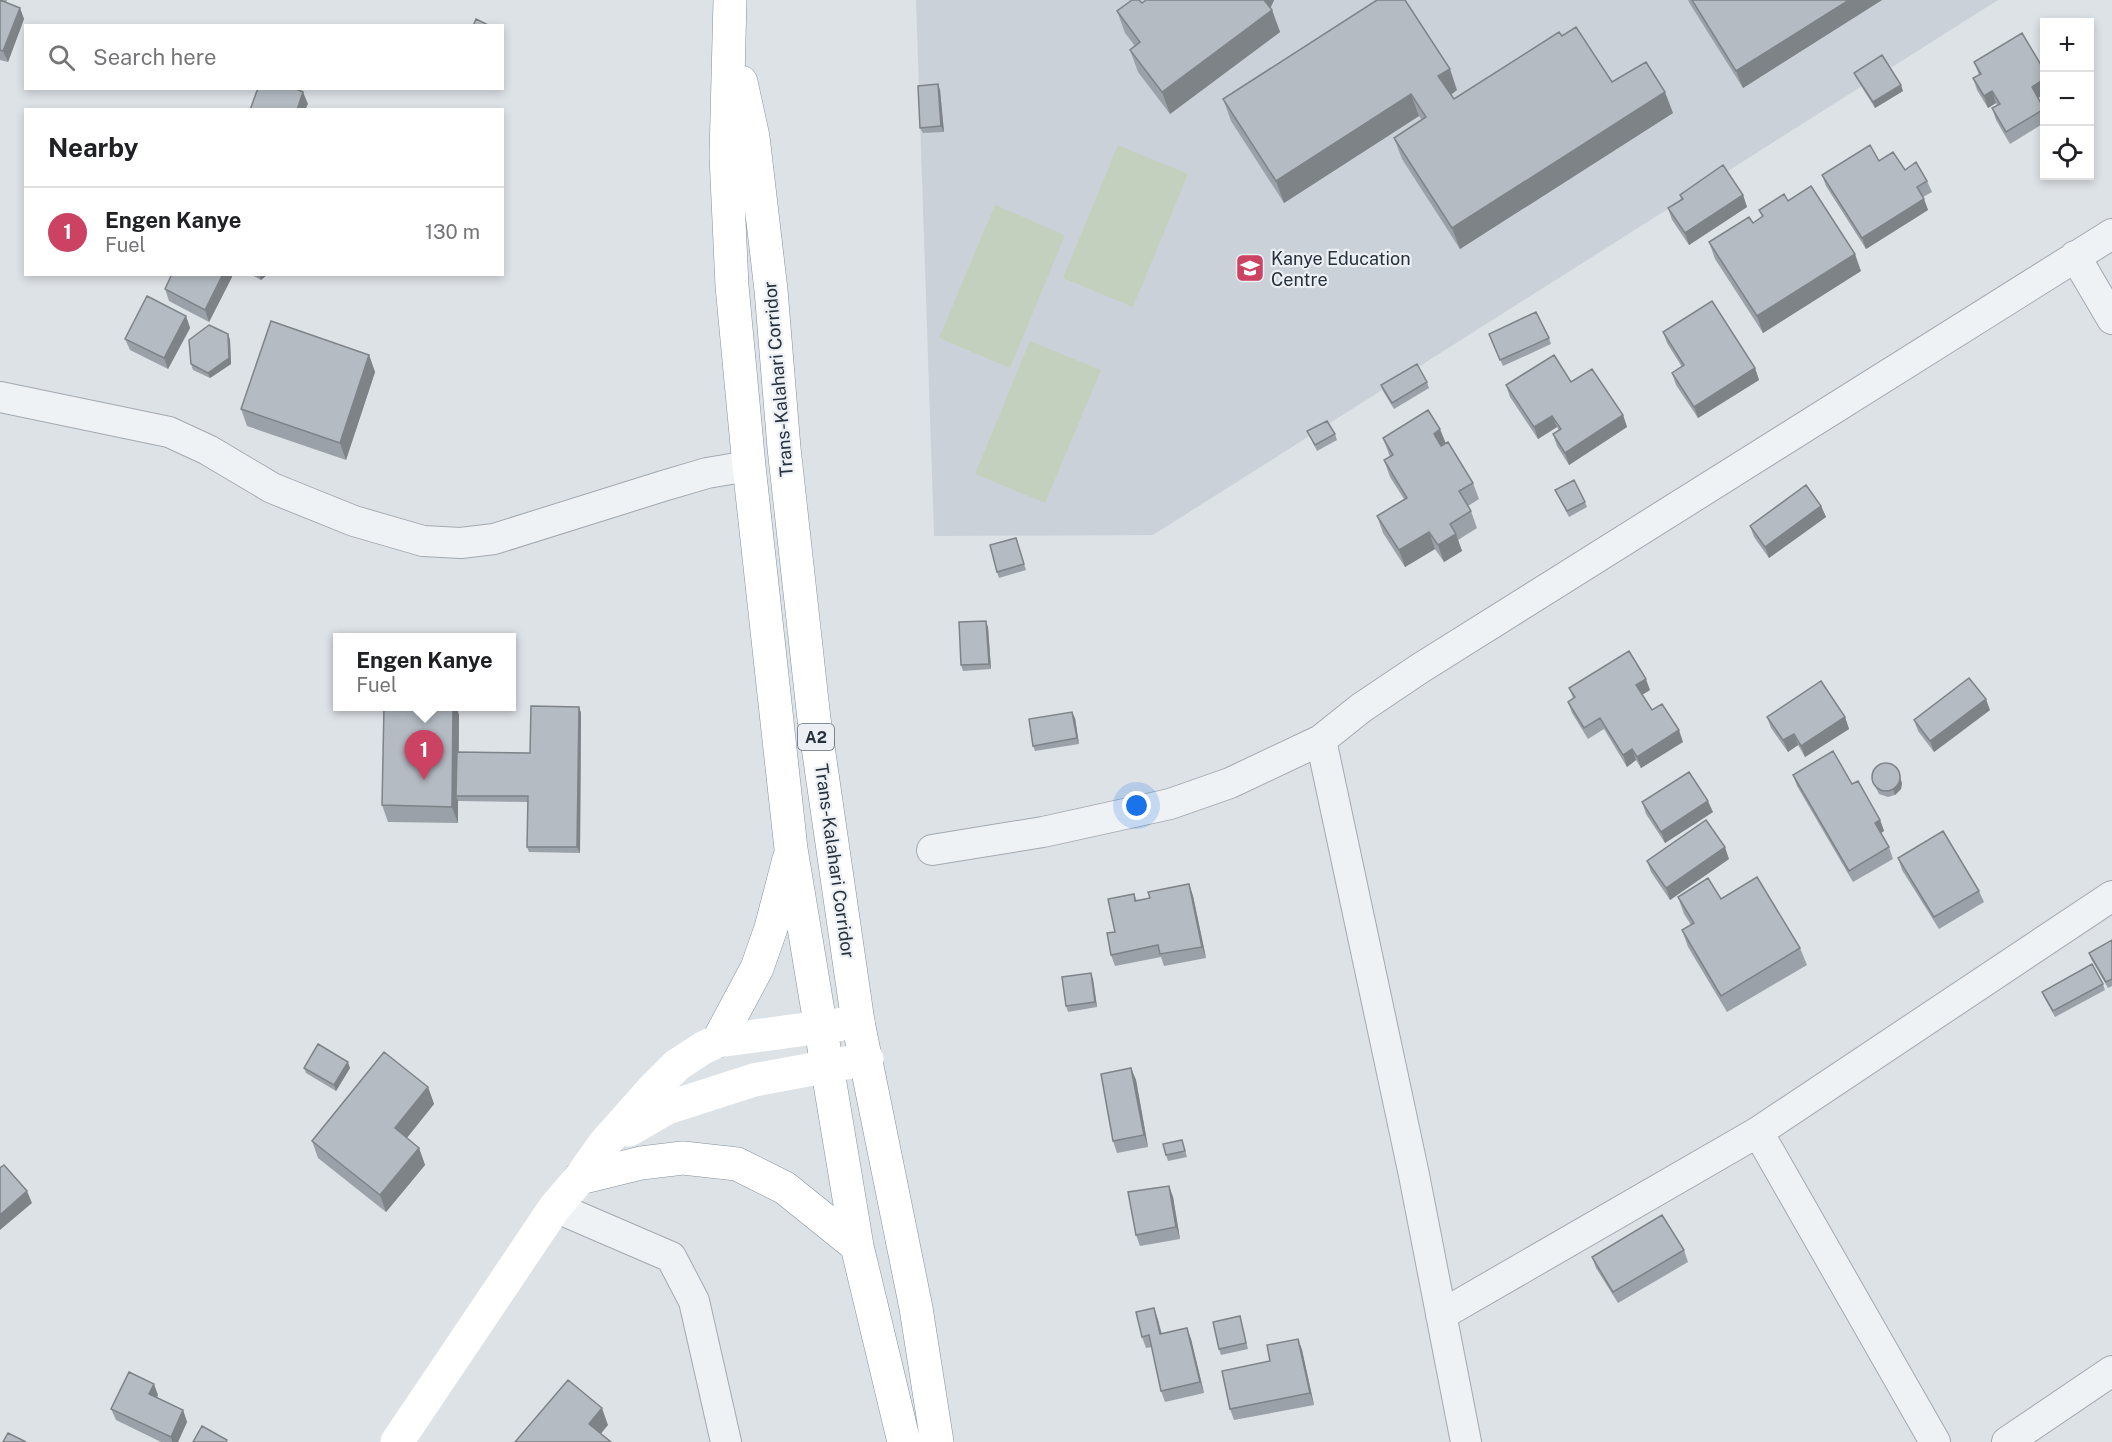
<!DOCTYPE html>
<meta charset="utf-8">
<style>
:root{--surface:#fff;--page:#f2f2f2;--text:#202124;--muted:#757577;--line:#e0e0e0;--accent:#cc4263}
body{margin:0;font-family:"Public Sans",sans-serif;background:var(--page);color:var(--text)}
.controls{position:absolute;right:18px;top:18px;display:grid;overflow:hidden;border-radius:0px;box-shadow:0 3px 9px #0003}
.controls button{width:54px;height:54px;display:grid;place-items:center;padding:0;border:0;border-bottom:2px solid var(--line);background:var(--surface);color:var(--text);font:30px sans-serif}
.you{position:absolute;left:1137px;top:806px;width:21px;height:21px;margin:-15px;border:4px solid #fff;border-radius:50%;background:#1a73e8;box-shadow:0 0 0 9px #1a73e833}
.badge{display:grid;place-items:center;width:39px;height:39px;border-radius:50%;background:var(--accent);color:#fff;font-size:20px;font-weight:700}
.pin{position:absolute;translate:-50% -50px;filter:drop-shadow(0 2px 3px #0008)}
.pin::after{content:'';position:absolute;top:32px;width:21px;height:18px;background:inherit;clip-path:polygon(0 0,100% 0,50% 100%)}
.popup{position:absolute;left:333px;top:633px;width:183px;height:78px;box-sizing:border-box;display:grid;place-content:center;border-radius:0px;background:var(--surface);filter:drop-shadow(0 2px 4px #0005);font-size:20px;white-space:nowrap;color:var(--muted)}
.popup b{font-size:22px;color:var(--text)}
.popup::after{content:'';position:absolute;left:50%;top:100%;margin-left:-12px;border:12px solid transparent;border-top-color:var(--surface)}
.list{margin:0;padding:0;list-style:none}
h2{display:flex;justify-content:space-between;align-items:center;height:78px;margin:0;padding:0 24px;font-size:26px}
h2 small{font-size:20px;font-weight:400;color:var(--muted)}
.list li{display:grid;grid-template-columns:39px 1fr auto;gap:18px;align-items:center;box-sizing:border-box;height:90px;padding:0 24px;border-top:2px solid var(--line)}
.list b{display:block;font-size:22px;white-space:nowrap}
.list p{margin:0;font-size:20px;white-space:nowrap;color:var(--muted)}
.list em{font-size:20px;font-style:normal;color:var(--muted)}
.icon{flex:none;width:33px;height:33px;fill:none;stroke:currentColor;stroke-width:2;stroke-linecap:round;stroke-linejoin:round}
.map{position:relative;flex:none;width:2112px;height:1442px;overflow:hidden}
.search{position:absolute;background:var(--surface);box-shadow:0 3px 9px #0003;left:24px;top:24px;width:480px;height:66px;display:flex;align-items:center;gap:15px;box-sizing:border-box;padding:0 21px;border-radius:0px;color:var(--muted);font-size:22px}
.panel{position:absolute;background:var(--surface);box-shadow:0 3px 9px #0003;left:24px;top:108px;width:480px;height:168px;border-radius:0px}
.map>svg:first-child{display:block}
</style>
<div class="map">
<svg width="2112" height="1442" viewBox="0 0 2112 1442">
<rect width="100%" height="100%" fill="#dde2e7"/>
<path fill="#cbd1d8" d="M916 0H1998L1153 535 934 536Z"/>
<path fill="#c4d0be" d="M1118 145 1188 174 1133 307 1063 278Z
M995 205 1065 235 1010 368 939 338Z
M1030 341 1101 370 1045 503 975 474Z"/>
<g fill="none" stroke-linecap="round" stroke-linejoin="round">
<g stroke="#a3a9b1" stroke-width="32">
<path id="street" d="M2075 256 2112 319
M0 397 169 432 208 450 272 488 354 521 423 541 461 543 494 539 663 486 707 473 749 466
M1321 740 1414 1175 1466 1442
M932 850 1043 832 1170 804 1230 783 1321 740 1361 708 1419 669 2112 234
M1758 1132 1935 1442
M555 1207 671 1257 694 1301 726 1442
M1441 1315 1758 1132 2112 896
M2007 1442 2112 1371"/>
</g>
<g stroke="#84909d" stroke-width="34">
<path id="highway" d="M730 0 726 156 732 286 749 466 791 849 857 1246 904 1442
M741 82 753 137 771 290 784 448 814 719 858 1022 916 1308 937 1442
M718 1041 757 968 771 928 789 859
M580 1178 641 1163 683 1158 737 1164 785 1188 857 1246"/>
</g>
<use href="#street" stroke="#eff2f5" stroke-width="30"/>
<path stroke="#fff" stroke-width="33" d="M629 1130 667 1108 754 1080 867 1059
M397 1442 555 1207 580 1178 604 1144 652 1090 677 1065 703 1048 718 1041 858 1022"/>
<use href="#highway" stroke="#fff" stroke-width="33"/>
</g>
<path fill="#9ba1a8" d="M0 0H7L6 3 20 8 24 19 8 62 0 60Z
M1146 0H1274L1270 8 1272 10 1280 32 1170 114 1138 72 1130 50 1135 46 1125 33 1117 11 1142 3Z
M1688 0H1882L1743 88 1690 4Z
M1562 36 1612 82 1673 113 1460 249 1402 159 1394 138 1422 120 1419 116 1284 203 1231 121 1223 99 1457 90 1451 95 1454 99Z
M1974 62 2044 70V94L2038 97 2044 107V123L2010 144 1996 120 1992 108 1997 105 1996 103 1988 108 1977 90 1973 78 1979 75Z
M1854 73 1903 91 1875 108 1856 78Z
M938 84 940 90 944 132 923 133 920 128Z
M1879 161 1905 170 1927 181 1932 192 1923 197 1928 210 1866 249 1826 186 1822 175Z
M1680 195H1743L1747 207 1689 245 1672 220 1668 208 1681 199Z
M1788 201 1861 271 1763 333 1715 259 1709 242 1753 223 1762 217 1759 210Z
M172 274H232V277L209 322 169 301 165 289Z
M250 274H268L261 280Z
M186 316 190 328 168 369 130 350 125 339Z
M1663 332 1755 368 1759 380 1698 418 1676 385 1672 373 1682 367 1667 343Z
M228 334 230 340 231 364 210 378 193 370 191 364Z
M1549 338 1551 344 1503 366 1491 340Z
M369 355 375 372 346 460 247 426 241 409Z
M1427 382 1429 388 1394 409 1383 391 1381 385Z
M1571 382 1623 415 1627 427 1569 465 1557 446 1553 434 1559 431 1557 427 1538 439 1510 397 1506 385Z
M1307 431 1335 434 1337 440 1317 451Z
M1383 438 1446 444 1473 483 1479 499 1468 506 1471 511 1477 528 1458 540 1462 551 1444 562 1435 549 1405 567 1383 533 1377 516 1404 499 1390 477 1384 460 1390 457Z
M1555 490 1585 502 1587 507 1569 517Z
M1821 506 1826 517 1769 558 1754 537 1750 526Z
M1018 544 1026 570 999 578 997 572Z
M988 627 991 669 963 671 961 665Z
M1569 688 1650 690 1642 695 1652 710 1683 742 1641 768 1636 760 1627 767 1604 729 1588 739 1572 713 1568 702 1573 698Z
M384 706H456L459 715V752L530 753 579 707 581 713 580 853 529 852 527 847 528 802 459 801H458V823L388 822 382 805Z
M1990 710 1934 752 1918 731 1914 720Z
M1767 717H1845L1849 729 1805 757 1798 745 1788 752 1771 728Z
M1075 718 1079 744 1035 751 1033 746Z
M1793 775 1880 820 1884 831 1881 833 1889 847 1893 859 1853 882 1797 786Z
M1872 780 1902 783 1901 789 1895 795 1888 797 1879 794Z
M1642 802 1713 812 1665 843 1646 814Z
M1898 858 1979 891 1984 902 1939 929 1902 870Z
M1729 859 1670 900 1651 872 1647 861Z
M1189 884 1193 896 1206 958 1164 966 1161 957 1115 966 1111 955 1115 932 1134 894 1137 901 1150 898Z
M1678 897 1721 899 1800 948 1807 965 1727 1012 1688 947 1682 930 1691 925 1684 914Z
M2112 940V986L2108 988 2091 959 2089 953Z
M1093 979 1097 1007 1068 1012 1066 1006Z
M2103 984 2105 990 2055 1017 2044 997 2042 992Z
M304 1068H350L336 1091 306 1073Z
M1131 1068 1136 1080 1148 1147 1117 1153 1113 1141Z
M428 1087 434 1104 407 1138 419 1148 425 1165 386 1212 318 1158 312 1141Z
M1182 1140 1187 1157 1168 1161 1166 1155Z
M1169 1186 1173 1197 1180 1239 1140 1246 1136 1235Z
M1684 1250 1688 1262 1618 1303 1596 1268 1592 1257Z
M1154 1308 1158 1320 1162 1334 1187 1328 1191 1339 1204 1393 1165 1402 1161 1391 1152 1347 1146 1348 1142 1337Z
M1240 1316 1248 1349 1221 1355 1219 1349Z
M1298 1339 1302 1350 1314 1405 1234 1420 1230 1409 1270 1361Z
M158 1395 157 1397 183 1410 187 1422 178 1442H161L116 1420 111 1409Z"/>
<path fill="#7e8388" d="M1261 0H1274L1268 14 1272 10 1280 32 1170 114 1162 92Z
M1849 0H1882L1743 88 1736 71Z
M20 8 24 19 8 62 3 51Z
M1450 69 1457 90 1446 98 1438 76Z
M2044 79V94L2037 99 2032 87Z
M938 84 940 90 944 132 941 126Z
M1901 85 1903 91 1875 108 1873 102Z
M1992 91 1996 103 1988 108 1984 96Z
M303 92 308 104 305 110H297Z
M1665 92 1673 113 1460 249 1452 228Z
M1411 94 1419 116 1284 203 1276 181Z
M1743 195 1747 207 1689 245 1685 233Z
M1924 199 1928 210 1866 249 1862 238Z
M1855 254 1861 271 1763 333 1757 316Z
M223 274H232V277L209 322 205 310Z
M259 274H268L261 280Z
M186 316 190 328 168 369 164 358Z
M228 334 230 340 231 364 210 378 208 373Z
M369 355 375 372 346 460 340 443Z
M1755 368 1759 380 1698 418 1694 407Z
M1623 415 1627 427 1569 465 1565 453Z
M1552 416 1557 427 1538 439 1534 427Z
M1440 429 1447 446 1440 451 1434 434Z
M1821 506 1826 517 1769 558 1765 547Z
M1429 532 1435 549 1405 567 1399 550Z
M1456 534 1462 551 1444 562 1438 545Z
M986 621 988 627 991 669 989 664Z
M1646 679 1650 690 1640 696 1636 685Z
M1986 699 1990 710 1934 752 1930 741Z
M453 706H456L459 715 458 796H456L458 801V823L452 807Z
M579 707 581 713 580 853 577 847Z
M1072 712 1075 718 1079 744 1077 738Z
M1845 717 1849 729 1805 757 1801 746Z
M1679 730 1683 742 1641 768 1637 757Z
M1794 734 1798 745 1788 752 1783 740Z
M1632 749 1636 760 1627 767 1623 755Z
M1900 777 1902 783 1901 789 1895 795 1893 789Z
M1708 801 1713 812 1665 843 1661 832Z
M1880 820 1884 831 1879 834 1875 823Z
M1725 847 1729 859 1670 900 1666 888Z
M1189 884 1193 896 1206 958 1202 947Z
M1091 973 1093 979 1097 1007 1095 1002Z
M348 1062 350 1068 336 1091 334 1085Z
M1131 1068 1136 1080 1148 1147 1144 1135Z
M428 1087 434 1104 401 1145 395 1128Z
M419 1148 425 1165 386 1212 380 1195Z
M1169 1186 1173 1197 1180 1239 1176 1227Z
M27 1191 32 1203 0 1230V1215Z
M1154 1308 1158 1320 1164 1346 1160 1334Z
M1187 1328 1191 1339 1204 1393 1200 1382Z
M1298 1339 1302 1350 1314 1405 1310 1393Z
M154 1384 158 1395 153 1405 149 1394Z
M602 1408 608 1425 595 1441 589 1424Z
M183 1410 187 1422 178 1442H172L171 1437Z"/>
<path fill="#b4bbc3" stroke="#7e8388" stroke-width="1.5" d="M0 0 20 8 3 51 0 50Z
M1132 0H1139L1142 3 1146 0H1264L1272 10 1162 92 1130 50 1140 42 1117 11Z
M1377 0H1405L1450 69 1438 76 1454 99 1559 32 1562 36 1576 27 1612 82 1646 62 1665 92 1452 228 1394 138 1426 117 1411 94 1276 181 1223 99Z
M1692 0H1849L1736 71Z
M476 19 490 26H473Z
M2022 33 2044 70V79L2032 87 2044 109 2006 132 1992 108 2000 104 1992 91 1984 96 1973 78 1981 74 1974 62Z
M1882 55 1901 85 1873 102 1854 73Z
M938 84 941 126 920 128 918 86Z
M258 88H294L303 92 297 110H250Z
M1870 145 1879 161 1893 152 1905 170 1916 162 1927 181 1917 187 1924 199 1862 238 1822 175Z
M1723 165 1743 195 1685 233 1668 208 1683 199 1680 195Z
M1811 186 1855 254 1757 316 1709 242 1749 217 1753 223 1763 216 1759 210 1784 194 1788 201Z
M172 274H223L205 310 165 289Z
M147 296 186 316 164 358 125 339Z
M1712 301 1755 368 1694 407 1672 373 1684 365 1663 332Z
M1536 312 1549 338 1500 360 1489 334Z
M271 321 369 355 340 443 241 409Z
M209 325 228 334 229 358 208 373 191 364 189 340Z
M1554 355 1571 382 1592 369 1623 415 1565 453 1553 434 1561 429 1552 416 1534 427 1506 385Z
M1417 364 1427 382 1392 403 1381 385Z
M1428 410 1440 429 1434 434 1441 446 1448 442 1473 483 1459 491 1471 511 1450 524 1456 534 1438 545 1429 532 1399 550 1377 516 1407 498 1384 460 1393 455 1383 438Z
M1327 421 1335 434 1315 445 1307 431Z
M1574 480 1585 502 1567 511 1555 490Z
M1806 485 1821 506 1765 547 1750 526Z
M1016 538 1024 564 997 572 990 545Z
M986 621 989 664 961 665 959 622Z
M1629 651 1646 679 1636 685 1652 710 1662 704 1679 730 1637 757 1632 749 1623 755 1600 718 1584 728 1568 702 1575 697 1569 688Z
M1969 678 1986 699 1930 741 1914 720Z
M1821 681 1845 717 1801 746 1794 734 1783 740 1767 717Z
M384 706H453L452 807 382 805Z
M531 706 579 707 577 847H527L528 796H456L457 752 530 753Z
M1072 712 1077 738 1033 746 1029 719Z
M1833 751 1852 784 1858 781 1880 820 1875 823 1889 847 1849 871 1793 775Z
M1872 777a14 14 0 1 1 28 0a14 14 0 1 1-28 0Z
M1689 772 1708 801 1661 832 1642 802Z
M1706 820 1725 847 1666 888 1647 861Z
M1943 831 1979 891 1934 917 1898 858Z
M1757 877 1800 948 1721 996 1682 930 1694 923 1678 897 1708 878 1721 899Z
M1189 884 1202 947 1160 954 1158 945 1111 955 1107 933 1115 932 1108 899 1134 894 1135 901 1150 898 1148 892Z
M2112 940V979L2106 982 2089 953Z
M2092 964 2103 984 2053 1011 2042 992Z
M1091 973 1095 1002 1066 1006 1062 977Z
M318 1044 348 1062 334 1085 304 1068Z
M384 1052 428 1087 395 1128 419 1148 380 1195 312 1141Z
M1131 1068 1144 1135 1113 1141 1101 1074Z
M1182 1140 1185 1151 1166 1155 1163 1144Z
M4 1165 27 1191 0 1215V1168Z
M1169 1186 1176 1227 1136 1235 1128 1192Z
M1662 1215 1684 1250 1613 1292 1592 1257Z
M1154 1308 1160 1334 1187 1328 1200 1382 1161 1391 1149 1335 1142 1337 1136 1312Z
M1240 1316 1246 1343 1219 1349 1213 1322Z
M1298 1339 1310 1393 1230 1409 1222 1371 1270 1361 1267 1345Z
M129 1372 154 1384 149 1394 183 1410 171 1437 111 1409Z
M568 1380 602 1408 589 1424 611 1442H515Z
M202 1426 227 1440 226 1442H193Z
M8 1433 26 1442H3Z"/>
<defs>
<g id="school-square" transform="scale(1.5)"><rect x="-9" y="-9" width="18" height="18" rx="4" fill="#cc4263" stroke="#ecf0f4"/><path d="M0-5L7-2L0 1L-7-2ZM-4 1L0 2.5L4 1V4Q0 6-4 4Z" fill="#fff"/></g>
</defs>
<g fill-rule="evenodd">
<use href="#school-square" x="1250" y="268"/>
</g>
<g text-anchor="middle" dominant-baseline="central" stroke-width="4.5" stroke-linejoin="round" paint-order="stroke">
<rect fill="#ecf0f4" stroke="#626a74" stroke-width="1.5" x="798" y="724" width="36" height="26" rx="4.5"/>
<g font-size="16" font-weight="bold" fill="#27313d">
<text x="816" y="737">A2</text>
</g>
<g font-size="18" fill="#27313d" stroke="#ecf0f4" text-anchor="start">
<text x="1271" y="258">Kanye Education<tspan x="1271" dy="21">Centre</tspan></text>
</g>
<g font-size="18" fill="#27313d" stroke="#ecf0f4">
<text transform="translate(778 379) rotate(-95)">Trans-Kalahari Corridor</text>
<text transform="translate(835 861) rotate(82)">Trans-Kalahari Corridor</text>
</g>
</g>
</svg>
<div class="controls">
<button>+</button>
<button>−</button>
<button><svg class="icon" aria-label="locate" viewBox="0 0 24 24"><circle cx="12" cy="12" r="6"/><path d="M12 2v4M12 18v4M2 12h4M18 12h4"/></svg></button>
</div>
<div class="you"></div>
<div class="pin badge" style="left:424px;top:780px">1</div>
<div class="popup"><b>Engen Kanye</b>Fuel</div>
<div class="search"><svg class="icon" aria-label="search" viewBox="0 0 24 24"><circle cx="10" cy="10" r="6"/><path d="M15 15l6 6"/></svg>Search here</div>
<section class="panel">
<h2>Nearby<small></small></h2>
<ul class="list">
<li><span class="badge">1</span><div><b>Engen Kanye</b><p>Fuel</p></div><em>130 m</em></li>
</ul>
</section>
</div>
